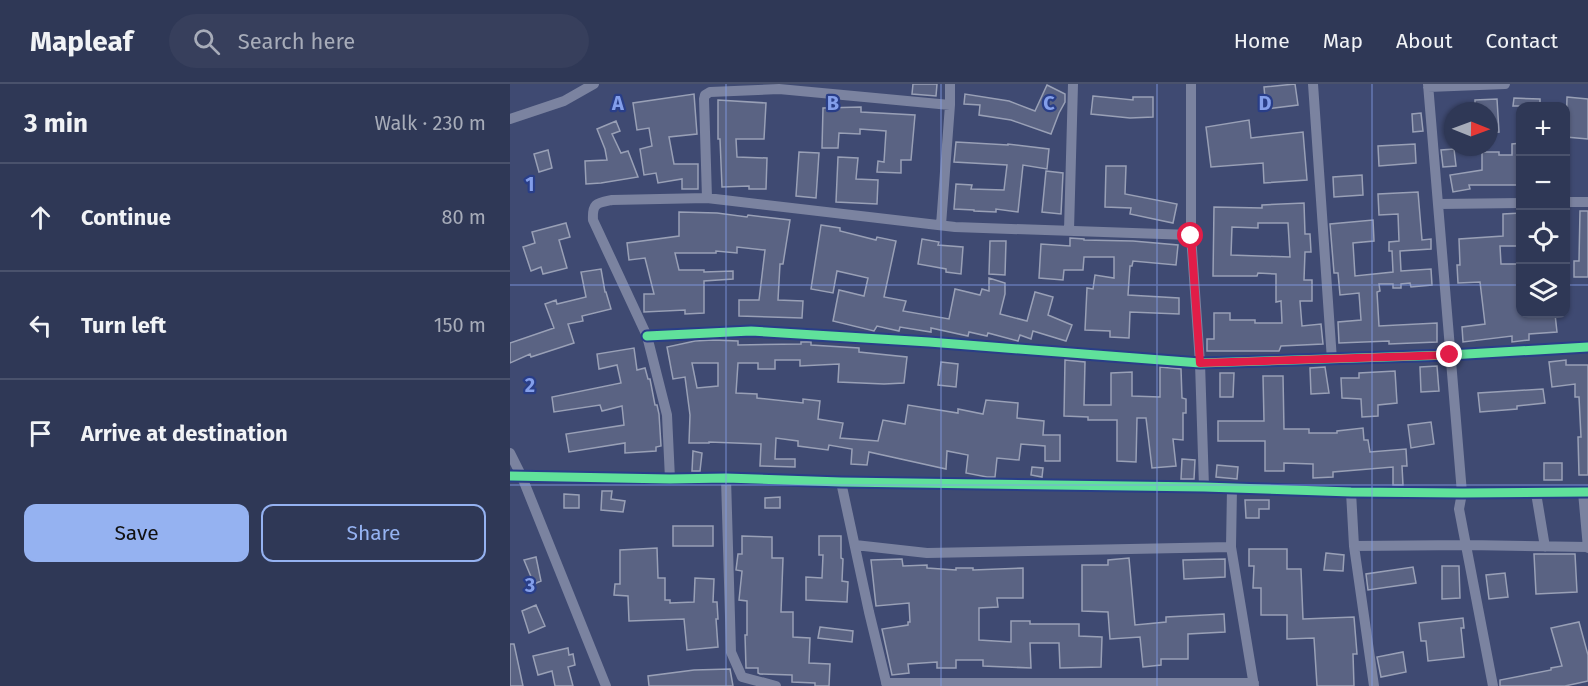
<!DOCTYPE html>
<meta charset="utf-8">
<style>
:root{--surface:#2f3856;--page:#373f5c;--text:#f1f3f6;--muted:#a7acb9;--line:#4a526c;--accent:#95b2f1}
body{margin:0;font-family:"Fira Sans",sans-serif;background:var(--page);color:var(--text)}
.controls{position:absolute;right:18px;top:18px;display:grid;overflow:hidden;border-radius:12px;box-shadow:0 2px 4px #0004}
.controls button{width:54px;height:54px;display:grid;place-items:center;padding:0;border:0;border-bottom:2px solid var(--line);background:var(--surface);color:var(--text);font:30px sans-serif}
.compass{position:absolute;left:934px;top:18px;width:54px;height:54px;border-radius:50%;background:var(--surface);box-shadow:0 2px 4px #0004;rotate:91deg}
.stop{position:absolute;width:18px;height:18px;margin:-14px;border:4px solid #e11d48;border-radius:50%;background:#fff}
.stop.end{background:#e11d48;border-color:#fff;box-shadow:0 2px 6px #0008}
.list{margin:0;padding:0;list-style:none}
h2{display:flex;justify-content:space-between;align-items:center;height:78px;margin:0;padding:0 24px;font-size:26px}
h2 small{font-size:20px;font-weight:400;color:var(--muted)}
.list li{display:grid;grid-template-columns:39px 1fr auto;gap:18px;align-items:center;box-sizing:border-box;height:108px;padding:0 24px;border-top:2px solid var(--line)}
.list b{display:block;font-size:22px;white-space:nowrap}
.list em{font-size:20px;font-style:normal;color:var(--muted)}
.actions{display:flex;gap:12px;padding:18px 24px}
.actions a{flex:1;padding:14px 0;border:2px solid var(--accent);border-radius:12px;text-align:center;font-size:21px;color:var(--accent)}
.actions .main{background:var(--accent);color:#111}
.icon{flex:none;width:33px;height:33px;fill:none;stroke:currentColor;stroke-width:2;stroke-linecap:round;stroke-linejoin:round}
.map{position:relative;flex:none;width:1078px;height:602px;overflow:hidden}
header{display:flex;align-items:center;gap:36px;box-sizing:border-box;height:84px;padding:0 30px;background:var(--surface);border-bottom:2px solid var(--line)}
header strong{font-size:28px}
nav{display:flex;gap:33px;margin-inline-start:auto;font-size:21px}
.search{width:420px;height:54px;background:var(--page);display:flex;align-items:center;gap:15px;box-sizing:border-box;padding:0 21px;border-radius:33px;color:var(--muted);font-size:22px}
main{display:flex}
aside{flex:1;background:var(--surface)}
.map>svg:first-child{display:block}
</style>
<header>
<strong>Mapleaf</strong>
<div class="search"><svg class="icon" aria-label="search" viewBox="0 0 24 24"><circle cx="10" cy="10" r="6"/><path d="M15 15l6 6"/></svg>Search here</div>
<nav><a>Home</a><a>Map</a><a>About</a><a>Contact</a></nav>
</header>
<main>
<aside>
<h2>3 min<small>Walk · 230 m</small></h2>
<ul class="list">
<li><svg class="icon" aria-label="ahead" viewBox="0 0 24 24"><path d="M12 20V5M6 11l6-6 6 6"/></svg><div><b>Continue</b></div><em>80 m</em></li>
<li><svg class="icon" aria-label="left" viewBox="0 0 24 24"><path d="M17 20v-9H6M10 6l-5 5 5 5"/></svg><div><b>Turn left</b></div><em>150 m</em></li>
<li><svg class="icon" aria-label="arrive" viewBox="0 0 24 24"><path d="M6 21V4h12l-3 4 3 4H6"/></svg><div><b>Arrive at destination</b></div></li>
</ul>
<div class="actions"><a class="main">Save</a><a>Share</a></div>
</aside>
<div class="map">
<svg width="1078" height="602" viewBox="0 0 1078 602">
<rect width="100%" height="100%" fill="#3f4a72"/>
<path fill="#5a6383" stroke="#99a0b6" stroke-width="1.5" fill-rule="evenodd" d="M403 0H427L426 12 402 10Z
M785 0 788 21 756 25 754 3Z
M537 1 555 10V18L549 29 541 50 501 36 469 31 470 21 454 20 455 10 499 17 525 27Z
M184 10 187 50 159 53 164 80H188V105H172V95L148 99 146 89 134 91 130 65 142 62 139 44 127 46 123 19Z
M583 12 623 16V13H643V33L620 34 581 30Z
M1057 13 1078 15V55L1056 53Z
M1004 14 1030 15V22H1003Z
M987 15 989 48 979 49V27H965V16Z
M208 16 256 19 254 55H226L227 73 257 74 256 105H239V102L212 103 210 55H208Z
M351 23V28L405 31 401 76H391V89L367 88 368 77 374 78 376 47 350 45V50L329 49 328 64H312L313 24Z
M911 29 913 47 903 48 902 30Z
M739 36 741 54 793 48 797 96 754 99 753 79 701 83 696 43Z
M106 37 110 47 102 50 111 69 118 67 128 93 91 99 76 100 75 77 97 76 95 65 87 45Z
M446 58 498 61V60L539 65 537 85 513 81 508 128 486 125V128L464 127V126L444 125 446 100 462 101 461 105 494 106 497 81 444 78Z
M1011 59V101H959L960 105 943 108 940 91 972 86V68H989V71H1002V60Z
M905 60 906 79 869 82 868 62Z
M944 65 946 82 933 83 931 66Z
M38 66 42 84 29 88 24 70Z
M289 68 309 69 306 114 286 112Z
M328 73 348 74 346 95 368 96 367 120 326 118Z
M596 82H616L615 110 667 120 663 139 620 130 621 124 595 123Z
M536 87 553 89 551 130 532 128Z
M852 91 853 111 824 113 823 93Z
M908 108 912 156 921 155V165L890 167 891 187 921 185 922 201 901 203 900 199 891 200V204H883V200H869L870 207 867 208 869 242 927 239V258L879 260V257L829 259 828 238 851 236 849 209 830 211 828 189H824L820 140 863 136 864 157 843 159 845 192 883 188 882 167H879V158L889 157 888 130 869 131 868 110Z
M794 119 795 150H800L801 168H795L794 196H802V217H790L792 242 811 240 813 260 771 262 769 267H697V255H704V229H720V236H745V239H772L771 217 766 218V190L748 189 747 192H703L704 123 752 124V121ZM748 139H778L780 173 721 171 722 143 748 144Z
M1070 127H1078V193H1064V177H1069Z
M169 128 207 129 237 133 238 131 280 136 273 180H270L268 216 293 217 292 234 229 232V216H249L255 166 227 163V169L206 167V169H165L169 186H194V188L223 187V195L194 197V229L175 230V226L134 228V210H144L135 174 119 176 117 159 169 152Z
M1011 129V162H990L991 180H1008L1011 230H1045L1047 248 1019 250V256L1002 258V252L953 258 952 243 975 240 970 198 948 199 947 181H950L949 155 993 152V130Z
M56 139 60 153 49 156 57 184 33 190 31 183 21 187 13 163 25 159 22 148Z
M311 141 330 144V147L366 156 367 153 386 157 374 213 396 217 393 227 439 235 445 205 470 211 472 205 479 207V194L495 199V210L490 230 517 237 525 208 543 213 538 231 562 241 556 257 523 247 521 255 510 251 508 257 478 249 477 252 459 248 458 252 421 244V248L390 243 389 247 367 242 364 247 323 237 329 206 354 212 358 194 327 187 323 209 301 205Z
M560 154 574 155V156L623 157 668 161 666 181 623 177 622 182H620L618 211 669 214V230L620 228 619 254 600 253V247L575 246 577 204 583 205 585 191 604 194V173H574L573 186H554L553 196 529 194 531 160 560 162Z
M412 155 429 158 428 161 453 163 451 190 436 188V185L408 180Z
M480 157H496L495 191 479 190Z
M91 185 95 208H96L101 225 72 232 73 237 58 240 64 259 21 273 20 270 0 279V259L44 244 35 220 46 216 47 220 76 213 71 188Z
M203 256 228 257V261L291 260V258H301V261L349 264V268L397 273 394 299 374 300 328 298 329 280 290 282V276H265V285H248V279H228L226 309 247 310V314L293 319V315L310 317 308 335 333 339 330 354 368 357 373 336 395 340 398 321 448 329V325L473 330 476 316 508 319 507 334 534 337 533 351H550V377H535V362L511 360 509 376 487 374 485 393H477L456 389 458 371 437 367 436 385 359 368 357 381 341 380 342 365 319 361 318 366 288 362V357L266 354 265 375H285V383L250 382 251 360 199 358V359H179L180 331 175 293 163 295 157 263 185 257ZM182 279H208V302L187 304Z
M124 264 127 286 135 284 138 295H140L145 321H147L149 330 151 362 146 363V367L115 369V359L59 368 56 350 114 341 112 322 92 327 90 321 44 328 42 313 111 299 107 281 89 285 87 270Z
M555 276 575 278 574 321H601V289L622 288V312L650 313V283L671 285 672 314 676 315V329H673V356L663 355 666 382 642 384 636 334H627L626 378 607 377V336H578V333L554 332Z
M1056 276V281H1078V391H1069L1068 353H1071L1069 313H1065V300L1042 303 1039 278Z
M431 278 448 280 446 303 428 301Z
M927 282 929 307 911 308 910 283Z
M815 283 819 309 801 310 800 284Z
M885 287 887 319 868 321V332L852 333 851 315 832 314 831 294H849V289Z
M710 289H724L723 313H710Z
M753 292H773L774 345H799V349H827V347L853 344 854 356H858L860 368 896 365 897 382H892L893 401H883V383L823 388V393L803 394V380L774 379V387H755V357H708V337H754Z
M1033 305 1035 319 1007 322V325L970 328 968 309Z
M921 338 924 360 901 364 898 341Z
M183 367 192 369 190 387H182Z
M672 375 685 376 684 395H671Z
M1034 379H1052V396H1034Z
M707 381 728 383 727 395 706 393Z
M522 383 533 384 532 393 521 391Z
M92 407H102L101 415 115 417 113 428 91 426Z
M54 410 69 411V424H54Z
M270 413V424H255V414Z
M735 416H759V425H749V434H736Z
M163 442H203V462H163Z
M232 452 262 453V474H273L271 528H283V553L300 554 299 579 320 580 319 602H305V599L282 598V591L250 590 248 589V584H236L235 551H237V517L229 516 232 487 226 486 228 470H232Z
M309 452H331V474L333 475 332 497 338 498 337 518 296 516V493L312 494 313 471H309Z
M147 464 148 494H155V516H160V519L184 518 185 494 204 495 203 518H207L208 535H206L208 563 177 566 174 535 119 537 118 512 104 511 105 500H110V466Z
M739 465H777V485H791L793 535 844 533 847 570H843L844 602H807L804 554 777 555V531H751V504H743L744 482H739Z
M816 469 834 471 833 487 814 486Z
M1024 470H1065L1067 508 1026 510Z
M26 473 31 497 24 500 14 476Z
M619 474 625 541 656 538V533L714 530 715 548 678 550V575H651V581L633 583 630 553 600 555 598 528 572 527V481H598V476Z
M392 475 393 482 417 481V484L446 486V484H463V486L513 484V514H487L488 523 469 524V556L501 558V537H520V540H569V552L592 553 591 583 550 584 549 559H520L521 584 473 582V576H446V584H427V578L398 580 399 589 382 591 372 545 398 541V538H400L399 519 366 522 361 476Z
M715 475V493L674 495 673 476Z
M932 482H949L950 514 932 515Z
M903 483 906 499 858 506 856 490Z
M995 489 998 513 979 515 976 491Z
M26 521 35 542 19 549 12 527Z
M953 534 954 544H951L954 573 918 577 916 557H911L909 539Z
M1069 538 1078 571V597L1055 602H990V596L1041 586V584L1052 582 1041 544Z
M310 543 343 547 342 558 308 554Z
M0 560H4L13 602H0Z
M58 564 59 571 63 570 65 581 58 583 63 602H45L42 587 28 591 23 572Z
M893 568 896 588 871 593 867 573Z
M220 585 223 602H139L138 592 184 586Z"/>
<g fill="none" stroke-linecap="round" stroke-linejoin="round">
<path stroke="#7b83a0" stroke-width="10" d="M440 0V21
M681 0V151L690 279 694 403
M803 0 822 276
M918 0 952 409 949 425 983 602
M918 3 995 0
M0 35 54 17 84 0
M197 114 194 15 195 11 200 8 269 5 440 21 431 141
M1056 118H1078
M929 120 1011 119
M559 146 563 0
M137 252 241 247 419 258 690 279 940 271 1078 263
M0 369 12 393 96 602
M0 392 160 395 216 394 331 398 694 403 841 408 952 409 1078 408
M216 394 221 568 232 593 266 602
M160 395 157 331 137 252 83 136C82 119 87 119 102 116L197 114 445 143 681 151
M331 398 359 528 377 602
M722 404 721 463 744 602
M841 408 844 462 864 602
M1073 408 1078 464
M1026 409 1035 463
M345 461 417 469 721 463
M844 462 957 461 1078 463
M376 599H744"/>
<g stroke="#293e88" stroke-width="13">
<path id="cycleway" d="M137 252 241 247 419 258 690 279 940 271 1078 263
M0 392 160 395 216 394 331 398 694 403 841 408 952 409 1078 408"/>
</g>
<use href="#cycleway" stroke="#60e19b" stroke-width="9"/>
</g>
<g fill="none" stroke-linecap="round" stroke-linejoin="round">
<path stroke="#e11d48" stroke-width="8" d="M681 152 690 279 940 271"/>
</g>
<path fill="none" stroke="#839eea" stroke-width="1.5" stroke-opacity="0.55" d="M216 0V602M431 0V602M647 0V602M862 0V602M0 201H1011M1056 201H1078M0 401H1078"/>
<g font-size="20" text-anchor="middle" font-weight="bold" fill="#839eea" stroke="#293e88" stroke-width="4.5" stroke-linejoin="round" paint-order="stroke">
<text x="108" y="26">A</text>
<text x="323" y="26">B</text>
<text x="539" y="26">C</text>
<text x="755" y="26">D</text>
<text x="20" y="107">1</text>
<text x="20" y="308">2</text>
<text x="20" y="508">3</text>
</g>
</svg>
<div class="controls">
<button>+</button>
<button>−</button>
<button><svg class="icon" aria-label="locate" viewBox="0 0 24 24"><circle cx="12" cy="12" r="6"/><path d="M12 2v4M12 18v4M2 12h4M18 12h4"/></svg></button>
<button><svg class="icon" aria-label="layers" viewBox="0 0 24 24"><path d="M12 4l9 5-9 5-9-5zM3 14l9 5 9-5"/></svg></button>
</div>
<svg class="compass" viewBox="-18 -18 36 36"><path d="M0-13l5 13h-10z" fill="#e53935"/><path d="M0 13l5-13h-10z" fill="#a7acb9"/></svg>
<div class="stop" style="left:681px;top:152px"></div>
<div class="stop end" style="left:940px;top:271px"></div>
</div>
</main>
